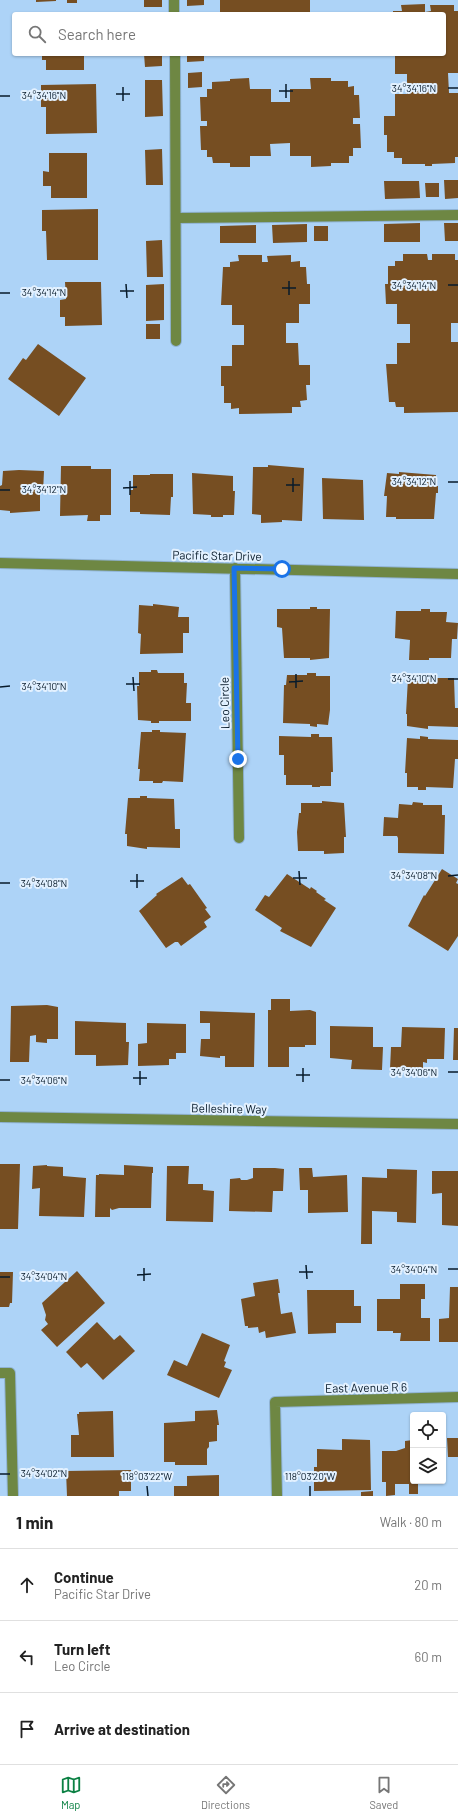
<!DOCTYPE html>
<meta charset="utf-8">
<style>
:root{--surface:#fff;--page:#f6f6f6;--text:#222;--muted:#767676;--line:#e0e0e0;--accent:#0b8043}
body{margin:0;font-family:Barlow,sans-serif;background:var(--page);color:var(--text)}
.controls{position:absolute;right:12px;bottom:12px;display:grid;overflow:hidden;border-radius:4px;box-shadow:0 1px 3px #0004}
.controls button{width:36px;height:36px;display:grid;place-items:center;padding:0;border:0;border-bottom:1px solid var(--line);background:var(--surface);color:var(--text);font:20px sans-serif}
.stop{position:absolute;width:12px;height:12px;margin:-9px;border:3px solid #1a73e8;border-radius:50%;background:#fff}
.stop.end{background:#1a73e8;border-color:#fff;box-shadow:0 1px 4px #0008}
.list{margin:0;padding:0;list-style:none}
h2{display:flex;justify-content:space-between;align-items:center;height:52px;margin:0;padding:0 16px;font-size:17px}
h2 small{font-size:13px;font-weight:400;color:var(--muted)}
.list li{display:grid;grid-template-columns:26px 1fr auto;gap:12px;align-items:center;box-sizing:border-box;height:72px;padding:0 16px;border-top:1px solid var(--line)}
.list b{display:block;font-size:15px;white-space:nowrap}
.list p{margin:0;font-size:13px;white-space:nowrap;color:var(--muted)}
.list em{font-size:13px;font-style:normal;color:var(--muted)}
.icon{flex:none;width:22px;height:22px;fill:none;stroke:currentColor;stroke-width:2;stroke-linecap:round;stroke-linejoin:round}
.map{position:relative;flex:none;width:458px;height:1496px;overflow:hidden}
.search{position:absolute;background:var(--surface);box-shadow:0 1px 3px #0004;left:12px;right:12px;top:12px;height:44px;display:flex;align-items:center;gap:10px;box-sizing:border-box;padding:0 14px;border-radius:4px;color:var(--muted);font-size:15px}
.sheet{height:268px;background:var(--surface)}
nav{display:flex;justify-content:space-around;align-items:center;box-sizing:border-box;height:56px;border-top:1px solid var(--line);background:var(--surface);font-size:11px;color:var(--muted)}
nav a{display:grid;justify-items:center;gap:2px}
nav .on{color:var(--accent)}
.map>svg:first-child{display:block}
</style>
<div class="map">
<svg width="458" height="1496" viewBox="0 0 458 1496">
<rect width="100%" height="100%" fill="#add3f7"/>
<path fill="#764e22" d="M36 0H56V1L36 2Z
M67 0H77V3H67Z
M144 0H162V7H144Z
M187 0H204V5L187 6Z
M220 0H310V14H220Z
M425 4V12L431 11 430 5H454V11H458V73H448L449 93H458V157H455V163L432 164V166H425V164H402V158H394V152H387V135H384V116H395V94H407V74H395V54H444V14H393V11H402L401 5Z
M42 54H84V70H46V60H42Z
M144 54H162V66L145 67Z
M187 54H204V61L187 62Z
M202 72V87L188 88V73Z
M249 78 250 89H271V102H290V89H311L310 78H331V81H348V87L354 86V95H359L360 118H353V124H360L361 148H353V156H349V163H331V166L311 167V156H290V143L270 144 271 156H250V167H230V163H213L212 157H207V150H201L200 126H207V121H201L200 97H207V89H212V82L230 81V79Z
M145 80H162L163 116 145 117Z
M96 84 97 133 46 134V107H41V85Z
M162 149 163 185H146L145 150Z
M49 153H87V198H51V186H43V171L49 172Z
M444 180H458V198L445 199Z
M384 181H419L420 198 385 199Z
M425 183H439V197H426Z
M98 209V260H47L46 231H42V210Z
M420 223V242H384V224Z
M444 223H458V241H445Z
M307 224V242L273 243 272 225Z
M256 225V243H220V226Z
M314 226H328V241H314Z
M162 240 163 277H147L146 241Z
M403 254H427L428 260H432V254H455V260H458V323H451V342H458V412L404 413V407H396L395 402H389L386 364H397V343H410V324H397V304H386L385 284H388V266H395V261H403Z
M238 255H262V262H268L267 256 291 255V262L300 261V267H306L307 284H310V304H299V323H286V343H298L299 365H310V385H306L307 400 300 401 301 407H292V413L239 414V408L231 409V403H224V386H221V366H232V345H244V325H232V305H221L223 267H230V262L239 261Z
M65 282H101L102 325 65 326V317H60V300L66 299Z
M164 284V320L146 321V285Z
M146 324H160V339H146Z
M38 344 86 378 59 416 8 379 23 358 26 360Z
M268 465 304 468 302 521 282 520V522L261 523V515L252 514 253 467H268Z
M61 466H91V469H111V515H100V521H87L88 515 60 516Z
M19 470 44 471 43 493H40V511L10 513V511L0 510V486L2 485 3 471Z
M399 472 436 475V486H438V493H436L434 519H396V517H386L387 496H384L387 473 399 474Z
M192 473 233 476V491H235L234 515H223V517H211V515L193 514Z
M150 474H173V497H171L170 515 140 514V512H130V490H133V475H150Z
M322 478 363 480 364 520 323 519Z
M153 604 179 607 178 617H189V633H183V653L140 654 141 634 138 633 139 605 153 606Z
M310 607H317V609H330L329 658 310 660V658H284L282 628 277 627V609H310Z
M421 609H430V612H447L446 622 458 623 457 639H452L451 658H429V660H409L410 640 395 638 396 611H421Z
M151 670H157L158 673H184V683H187L186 703H191V721H159V723H151V721L138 720 137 686H139V672H151Z
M307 673H316V676H330V710L328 725 317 724V727L310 726V724L283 723 284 685H286L287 675H307Z
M420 675H427V678H454L455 708H458V727L428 726V729L407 726V714H406L408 678H420Z
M152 730H160V732L186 733 183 782 163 781 162 783H153V781H139L140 769H138L141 732H152Z
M311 734H319V737H332L333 772H331V786H320V787H312V785H286V775H284V755H279V736L311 737Z
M420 736 428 737V739L458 740V759H455L453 788 426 787V790H418V787H407V773H405L407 738 420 739Z
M140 796H147V798L174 799 175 829H180V848L147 847V849L127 846V834H125L128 798H140Z
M322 801 344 803 346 837H344V853L324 854V851H298L297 832 299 813H301V803H322Z
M413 802 423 803V805H442V815H445L444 854 398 853V838L397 836H383L384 817 398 818 399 804 412 805Z
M442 869 458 879 456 883 458 884V936L448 951 408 926 424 895 425 896Z
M287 874 310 889 311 887 317 891 316 892 326 899 324 900 336 908 311 947 280 931 282 928 255 910 265 895 269 897Z
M182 877 188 885 190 884 207 908 205 909 211 917 204 922 207 927 181 946 178 942H175L166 948 139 911 157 895 156 894Z
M271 999H290V1011L310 1010 316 1012V1045H305V1047H289V1067H268V1010H271Z
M47 1005 58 1007V1039H47V1043L36 1042V1035L30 1036 29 1062H10L11 1006Z
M200 1011 255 1013 254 1067H225V1056H220V1058L200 1056 201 1039H210V1023H200Z
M75 1021 126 1023V1042H129L128 1065 96 1066V1055H75Z
M147 1023 186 1024V1053H176V1059H169V1065L138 1066V1044L147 1043Z
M330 1026 373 1027V1047H383L382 1070 351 1069 352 1060 330 1058Z
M402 1027 445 1028 444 1059H427V1063L423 1062V1070L390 1069 391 1047H401Z
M454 1028H458V1060H453Z
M0 1164H20L18 1229H0Z
M47 1165V1166L63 1167V1176L86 1178 84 1217 39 1216 40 1188 32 1189 33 1166Z
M124 1165 153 1167V1173H152L151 1208H119L112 1210 110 1208V1217H95L96 1175H99V1174L124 1175Z
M167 1166H189L188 1184H203V1190L214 1191 213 1222 166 1221Z
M253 1168H275L284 1169 283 1191H273L272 1212 229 1211 230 1179 240 1178 241 1180H247L253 1178Z
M299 1168H312L313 1177 347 1175 348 1212 308 1213V1190H300Z
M387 1169 417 1170 416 1223 397 1222V1212L372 1211V1244H361L362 1177 387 1178Z
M432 1171H458V1226L442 1225V1193L432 1194Z
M77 1271 105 1303 57 1347 41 1330 48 1324 45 1320 46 1315 42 1303Z
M0 1272H13L12 1303H10L9 1307H0Z
M278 1279 280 1293H278L281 1314 292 1312 296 1333 266 1338 265 1331 259 1333 258 1327 248 1328V1326H245L241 1299 255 1296 253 1283Z
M400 1284H425V1299H421V1318H430V1341H400L401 1333H393V1331H377V1299H400Z
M450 1287H458V1342H439V1319L449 1318Z
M307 1290H354V1306H361V1323H336V1333L308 1334Z
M97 1322 114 1340 120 1335 135 1351 103 1380 87 1363 81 1368 66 1352Z
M202 1333 230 1345 224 1361 226 1362 224 1367 232 1370 219 1398 167 1375 174 1360 187 1366Z
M217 1410 219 1425H217V1441L209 1442V1447L207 1449V1465H175V1462H164V1423L195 1421V1411Z
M113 1411 114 1457H71V1435H79L77 1414H79V1412Z
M447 1438H458V1457H448Z
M342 1439 370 1440 371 1490 314 1491V1467H317V1449L342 1450Z
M413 1440V1481H418V1494H409V1484H395V1495L386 1496V1482H382V1451H396L405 1448V1441Z
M131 1470V1491H119V1496H67L66 1471Z
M219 1475V1496H174V1486H187V1476Z
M373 1491V1496H361V1492Z"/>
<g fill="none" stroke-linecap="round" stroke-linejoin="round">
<g stroke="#8fb2d2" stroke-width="12">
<path id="minor" d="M174 0V14
M175 54 176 341
M177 218 458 215
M0 563 458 574
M235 568 239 838
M0 1117 458 1124
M0 1373H10L13 1496
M277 1496 275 1402 458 1397"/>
</g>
<use href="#minor" stroke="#6e8743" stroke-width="10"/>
</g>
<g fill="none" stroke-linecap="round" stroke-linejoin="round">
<path stroke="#1a73e8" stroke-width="5" d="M238 759 234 568 282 569"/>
</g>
<path fill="none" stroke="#081b2b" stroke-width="1.5" d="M286 84V98M123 87V101M448 88H458M279 91H293M116 94H130M0 96H10M289 281V295M126 284 127 298M448 285H458M282 288H296M120 291H134M0 293H10M293 478V492M130 481V495M448 482H458M286 485H300M123 488 137 487M0 490H10M296 674V688M133 677 134 691M448 679H458M289 682 303 681M126 684H140M0 687 10 686M299 871 300 885M137 874V888M448 876 458 875M293 878H307M130 881H144M0 883H10M303 1068V1082M140 1071V1085M448 1072H458M296 1075H310M133 1078H147M0 1080H10M306 1265 307 1279M144 1268V1281M448 1269H458M299 1272H313M137 1275 151 1274M0 1277H10M0 1474H10M147 1486 148 1496M310 1486V1496"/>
<g text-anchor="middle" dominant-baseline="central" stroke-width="4" stroke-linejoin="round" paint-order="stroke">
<g font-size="12" fill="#081b2b" stroke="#e3f1ff">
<text transform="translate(217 555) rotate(1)">Pacific Star Drive</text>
<text transform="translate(224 703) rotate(-91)">Leo Circle</text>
<text transform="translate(229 1108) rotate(1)">Belleshire Way</text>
<text transform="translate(366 1387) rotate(-1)">East Avenue R 6</text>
</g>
</g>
<g font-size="10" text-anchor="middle" fill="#081b2b" stroke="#e3f1ff" stroke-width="4" stroke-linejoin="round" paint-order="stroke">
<text x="414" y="92">34°34'16"N</text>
<text x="44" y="99">34°34'16"N</text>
<text x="414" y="289">34°34'14"N</text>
<text x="44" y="296">34°34'14"N</text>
<text x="414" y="485">34°34'12"N</text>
<text x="44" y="493">34°34'12"N</text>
<text x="414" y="682">34°34'10"N</text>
<text x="44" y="690">34°34'10"N</text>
<text x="414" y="879">34°34'08"N</text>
<text x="44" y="887">34°34'08"N</text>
<text x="414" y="1076">34°34'06"N</text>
<text x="44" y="1084">34°34'06"N</text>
<text x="414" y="1273">34°34'04"N</text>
<text x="44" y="1280">34°34'04"N</text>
<text x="44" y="1477">34°34'02"N</text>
<text x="147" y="1480">118°03'22"W</text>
<text x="310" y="1480">118°03'20"W</text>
</g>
</svg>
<div class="controls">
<button><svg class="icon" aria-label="locate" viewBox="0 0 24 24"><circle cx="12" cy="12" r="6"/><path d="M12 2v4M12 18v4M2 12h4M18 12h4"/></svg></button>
<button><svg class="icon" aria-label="layers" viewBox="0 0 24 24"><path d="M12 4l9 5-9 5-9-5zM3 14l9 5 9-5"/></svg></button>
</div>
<div class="stop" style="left:282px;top:569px"></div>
<div class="stop end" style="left:238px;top:759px"></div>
<div class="search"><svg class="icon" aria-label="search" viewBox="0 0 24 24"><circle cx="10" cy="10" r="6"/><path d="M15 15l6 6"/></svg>Search here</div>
</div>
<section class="sheet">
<h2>1 min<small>Walk · 80 m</small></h2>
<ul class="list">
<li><svg class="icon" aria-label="ahead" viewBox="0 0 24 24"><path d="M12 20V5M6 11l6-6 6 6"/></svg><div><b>Continue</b><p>Pacific Star Drive</p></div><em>20 m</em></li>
<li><svg class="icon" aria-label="left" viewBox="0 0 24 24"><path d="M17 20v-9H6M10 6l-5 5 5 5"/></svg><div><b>Turn left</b><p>Leo Circle</p></div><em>60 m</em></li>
<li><svg class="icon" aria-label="arrive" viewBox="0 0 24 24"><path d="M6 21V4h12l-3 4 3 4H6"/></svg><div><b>Arrive at destination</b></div></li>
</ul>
</section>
<nav>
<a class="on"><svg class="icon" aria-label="map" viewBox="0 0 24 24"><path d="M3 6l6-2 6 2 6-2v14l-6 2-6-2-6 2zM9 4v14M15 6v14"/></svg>Map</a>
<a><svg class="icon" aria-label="directions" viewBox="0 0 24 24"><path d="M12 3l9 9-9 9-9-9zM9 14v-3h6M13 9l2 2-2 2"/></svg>Directions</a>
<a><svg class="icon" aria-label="saved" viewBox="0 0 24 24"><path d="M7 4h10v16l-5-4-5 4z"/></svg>Saved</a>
</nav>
